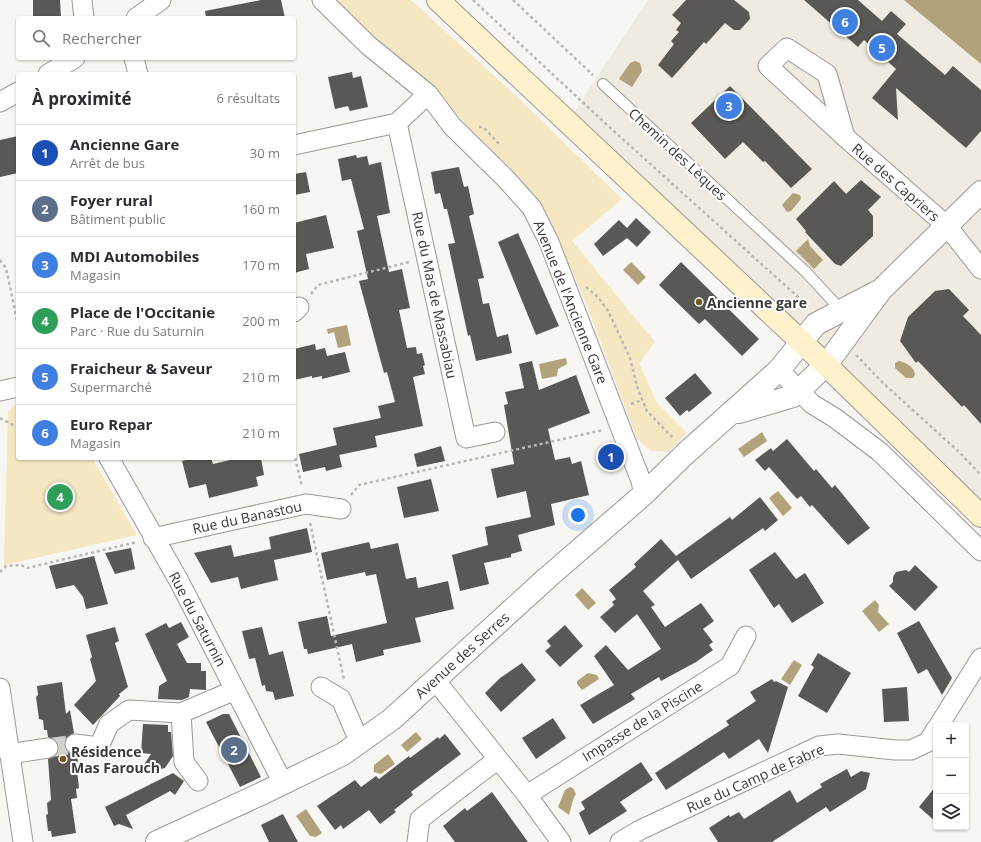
<!DOCTYPE html>
<html lang="fr">
<meta charset="utf-8">
<style>
:root{--surface:#fff;--page:#f7f7f7;--text:#2b2b33;--muted:#7c7c81;--line:#e1e1e2;--accent:#d93025}
body{margin:0;font-family:"Open Sans",sans-serif;background:var(--page);color:var(--text)}
.controls{position:absolute;right:12px;bottom:12px;display:grid;overflow:hidden;border-radius:4px;box-shadow:0 1px 3px #0004}
.controls button{width:36px;height:36px;display:grid;place-items:center;padding:0;border:0;border-bottom:1px solid var(--line);background:var(--surface);color:var(--text);font:20px sans-serif}
.you{position:absolute;left:578px;top:515px;width:14px;height:14px;margin:-10px;border:3px solid #fff;border-radius:50%;background:#1a73e8;box-shadow:0 0 0 6px #1a73e833}
.badge{display:grid;place-items:center;width:26px;height:26px;border-radius:50%;background:var(--accent);color:#fff;font-size:13px;font-weight:700}
.pin{position:absolute;translate:-50% -50%;border:2px solid #fff;box-shadow:0 1px 4px #0006}
.list{margin:0;padding:0;list-style:none}
h2{display:flex;justify-content:space-between;align-items:center;height:52px;margin:0;padding:0 16px;font-size:17px}
h2 small{font-size:13px;font-weight:400;color:var(--muted)}
.list li{display:grid;grid-template-columns:26px 1fr auto;gap:12px;align-items:center;box-sizing:border-box;height:56px;padding:0 16px;border-top:1px solid var(--line)}
.list b{display:block;font-size:15px;white-space:nowrap}
.list p{margin:0;font-size:13px;white-space:nowrap;color:var(--muted)}
.list em{font-size:13px;font-style:normal;color:var(--muted)}
.icon{flex:none;width:22px;height:22px;fill:none;stroke:currentColor;stroke-width:2;stroke-linecap:round;stroke-linejoin:round}
.map{position:relative;flex:none;width:981px;height:842px;overflow:hidden}
.search{position:absolute;background:var(--surface);box-shadow:0 1px 3px #0004;left:16px;top:16px;width:280px;height:44px;display:flex;align-items:center;gap:10px;box-sizing:border-box;padding:0 14px;border-radius:4px;color:var(--muted);font-size:15px}
.panel{position:absolute;background:var(--surface);box-shadow:0 1px 3px #0004;left:16px;top:72px;width:280px;height:388px;border-radius:4px}
.map>svg:first-child{display:block}
</style>
<div class="map">
<svg width="981" height="842" viewBox="0 0 981 842">
<rect width="100%" height="100%" fill="#f7f6f2"/>
<path fill="#efebe0" d="M648 0H981V512L571 117Z"/>
<path fill="#f5e7c2" d="M332 0H411L512 92 622 199 572 241 655 342 639 363 657 403 687 433 668 452 651 451 637 439 586 303 562 249 524 188 427 82 386 49Z
M18 402V458H92L137 535 4 565 8 411Z"/>
<path fill="#b1a27b" d="M904 0H981V64Z
M635 61 640 63 642 71 632 87 619 79 630 63Z
M793 193 800 195 801 199 791 211 787 212 782 205Z
M808 239 810 246 823 260 814 269 796 251Z
M631 262 646 277 638 285 623 270Z
M347 325 351 345 338 348 334 332 328 334 327 329Z
M566 358 567 364 558 369 557 376 542 379 539 364Z
M899 361C905 362 915 367 915 375L913 378H906L895 368V363Z
M762 432 767 441 744 457 738 449Z
M778 491 792 508 783 516 769 498Z
M582 588 596 603 588 610 575 595Z
M875 600 879 605 878 612 889 624 879 632 862 611Z
M794 660 802 665 790 685 781 679Z
M588 673 597 675 599 679 582 690 577 684V681Z
M416 732 422 739 407 752 401 745Z
M388 754 395 764 381 774 374 772V765Z
M570 787 573 788 576 794C572 800 571 809 569 815L558 807 565 790Z
M306 809 322 833 316 837 310 836 296 816Z"/>
<path fill="#595855" d="M33 0H60L61 18H33Z
M261 0H281L285 18H206L205 11Z
M686 0H734L749 12 750 19 740 30H734L725 23 706 44 704 42 672 78 658 65 674 44 671 41 679 32 676 30 681 23 672 15Z
M804 0H858L882 21 891 11 906 24 897 34 945 75 953 66 981 90V131L966 148 896 88 898 120 872 98 896 69 864 40 858 47Z
M352 72 353 78 361 76 368 107 350 111 348 106 335 109 328 77Z
M730 86 812 169 791 188 765 161 763 162 743 142 725 159 691 123Z
M18 136V173L0 177V140Z
M356 155 357 158 367 156 369 165 381 162 390 213 377 216 389 272 402 269 410 308 399 310 407 348 416 347 417 354 422 353 425 365 423 366 425 374 413 377 423 426 375 436 377 447 339 455 333 428 381 418 378 406 395 402 387 372 384 373 359 281 368 279 357 231 364 229 359 210 351 179 342 181 338 159Z
M459 167 464 187 468 186 474 214 469 216 484 278 478 279 483 304 489 303 497 337 508 334 512 353 476 361 470 335 468 336 448 244 455 243 447 209H444L440 193 435 194 431 172Z
M306 172 310 192 294 195V174Z
M861 180 881 197 868 210 873 216V236L841 266 835 264 805 232 806 231 796 219 834 181 846 194Z
M326 215 334 248 306 254 309 269 294 273V223Z
M636 218 651 232 637 247 627 238 603 256 594 244 619 220 627 228Z
M518 233 559 326 536 335 498 242Z
M681 262 759 339 742 356 705 319 699 324 659 285Z
M949 289 969 310 963 316 981 335V424L964 405 962 407 918 361 916 363 900 341 908 317 935 291Z
M315 344 316 350 325 348 327 356 345 352 350 372 322 379V376L312 378V376L294 380V349Z
M532 361 539 390 576 375 590 413 548 429 555 460 570 457 572 464 581 461 589 495 551 504 555 525 518 535 522 551 511 554V557L484 563 489 584 460 591 452 555 488 545 485 527 531 517 526 491 497 498 491 469 514 464 504 405 508 404 505 392 524 388 519 364Z
M695 373 712 393 689 412 687 410 680 416 665 398Z
M787 439 814 471 816 469 832 488 835 485 870 528 848 545 812 505 810 507 801 496 797 499 769 467 765 471 755 460 771 448 773 451Z
M337 445 342 467 326 471 325 467 303 472 299 454Z
M441 446 445 461 417 467 414 454Z
M194 458H211L213 464 239 458H261L264 475 256 477 258 486 209 498 206 484 189 488 182 461Z
M431 479 439 511 404 518 397 487Z
M760 497 778 520 765 531 763 528 691 579 678 560 643 591 655 605 651 607 665 627 701 603 714 621 703 629 713 642 709 645 713 650 696 662 661 681 659 677 631 694 635 699 593 724 580 705 614 685 594 656 606 645 628 670 661 649 637 614 615 633 600 617 614 605 612 602 616 599 609 590 636 567 634 564 661 539 676 556 730 517 732 520Z
M307 528 312 552 274 560 278 580 241 589 238 577 211 583 194 553 231 545 234 557 271 549 269 537Z
M369 542 371 549 398 543 406 579 416 577 418 588 448 581 454 609 415 618 421 642 383 650 384 655 356 662 352 644 308 654 307 649H304L298 622 327 616 331 636 387 623 376 574 366 576 365 572 327 580 321 553Z
M131 548 135 569 115 574 105 553Z
M775 552 796 579 805 573 824 603 792 623 779 604 774 608 749 570Z
M94 556 108 604 86 609 83 597 74 585 56 589 49 566Z
M915 565 938 587 915 611 889 586 893 582V577L896 572 906 570 909 572Z
M919 621 952 678 942 695 927 669 918 674 897 633Z
M181 622 189 637 177 644 187 663H201V671H206V690L190 689 189 697 182 700 158 699 159 686 167 681 145 634 166 623 169 628Z
M565 625 583 646 560 667 545 651 551 646 547 641Z
M115 627 119 641 115 643 128 687 119 694 120 696 93 725 74 705 96 681 90 659 92 657 86 635Z
M262 627 269 655 283 651 294 696 275 700 273 692 266 691 265 685 262 686 255 658 249 659 242 631Z
M818 653 851 673 827 713 798 696 814 667 811 665Z
M522 663 536 680 501 712 485 693 500 678Z
M772 679 774 682 776 681 788 687 768 753 759 739 729 759 724 752 666 790 655 773 729 725 726 721 756 701 750 692Z
M62 682 66 714 70 710 74 733 66 738 65 748 69 753 77 755 78 762H76L79 788 76 789 77 798 71 799 76 833 52 837 51 831H48L46 815 48 814 47 803 51 800 48 759 55 756 59 747 56 741 48 737 47 730H44L43 720 39 719 36 697 38 695 37 686Z
M907 687 909 721 884 722 882 689Z
M223 714H229L261 777 240 787 206 722Z
M553 718 566 738 536 759 522 738Z
M143 724 168 725V732H171L173 756 165 768 138 774 151 754 141 753Z
M445 734 461 754 411 792 413 795 394 810 396 812 380 824 369 810 343 829 341 825 335 830 317 806 355 780 361 787 376 776 379 779 409 756 410 758 438 737 439 739Z
M641 762 653 780 620 802 627 811 589 835 579 813 585 809 581 802Z
M847 769 851 777 861 771 870 773 866 789 830 812 826 807 772 842H718L709 828 729 815 730 817 739 812 744 819 790 790 797 803 822 787 820 784Z
M173 773 184 781 175 795 170 791 126 815 133 829 119 824 114 826 105 807Z
M936 786V822L919 807Z
M492 792 528 842H455L443 826 465 808 467 811Z
M283 814 298 842H269L261 825Z"/>
<g fill="none" stroke-linecap="round" stroke-linejoin="round">
<path stroke="#d1d0cd" stroke-width="19" stroke-dasharray="19 10" stroke-linecap="butt" d="M48 748 75 744"/>
<g stroke="#9a9895" stroke-width="12">
<path id="service" d="M603 84 806 272 841 310"/>
</g>
<g stroke="#9a9895" stroke-width="21">
<path id="minor" d="M82 0 84 18
M322 0 368 45 428 94 452 126 506 179 532 208 549 242 641 481 644 494
M136 18 161 0
M134 58 138 74
M48 74 75 58
M0 102 18 92
M397 123 466 438 495 432
M845 137 827 74 787 48 768 66 845 137 947 226 981 269
M294 145 397 123 428 94
M294 312 299 307
M779 370 812 404 835 418 880 452 981 551
M0 391 18 387
M109 458 179 581 283 783
M153 538 306 504 341 509
M435 680 527 795 561 842
M321 687 341 699 360 743
M0 688 23 842
M181 713 184 762 198 781
M939 725 981 658
M75 744 99 747 109 724 129 710 181 713 235 690
M9 754 48 748
M527 795 730 666 746 636
M417 842 420 819 498 759
M620 842 640 830 819 746 838 744 895 750H911L928 742 936 729"/>
</g>
<g stroke="#9a9895" stroke-width="24">
<path id="tertiary" d="M739 412 793 396 826 365 881 290 981 192
M157 842 265 792 343 754 392 719 547 578 644 494 686 453 779 370 816 324 881 290"/>
</g>
<g stroke="#9a9895" stroke-width="24">
<path id="secondary" d="M438 0 826 365 981 516"/>
</g>
<path stroke="#b7b7b3" stroke-width="2.5" stroke-dasharray="3 3" stroke-linecap="butt" d="M473 0 606 124 808 306
M513 0 593 75
M479 127H483L501 146
M0 260 6 268 18 325
M586 287 598 297 608 311 630 358 638 390 647 411 674 439
M311 294 318 285 409 262
M856 355 882 382 958 451 981 475
M631 404 642 400
M0 418 15 426
M294 452 302 487
M351 495 359 485 603 430
M310 523 344 680
M0 572 6 566 21 565 27 568 137 542"/>
<use href="#service" stroke="#fff" stroke-width="10"/>
<use href="#minor" stroke="#fff" stroke-width="19"/>
<use href="#tertiary" stroke="#fff" stroke-width="22"/>
<use href="#secondary" stroke="#fef1cc" stroke-width="22"/>
</g>
<g fill="#6b5927" stroke="#fff" stroke-width="1.5">
<circle cx="699" cy="302" r="4"/>
<circle cx="63" cy="759" r="4"/>
</g>
<g text-anchor="middle" dominant-baseline="central" stroke-width="4" stroke-linejoin="round" paint-order="stroke">
<g font-size="14" fill="#393937" stroke="#fff">
<text transform="translate(678 154) rotate(43)">Chemin des Lèques</text>
<text transform="translate(896 182) rotate(41)">Rue des Capriers</text>
<text transform="translate(435 295) rotate(78)">Rue du Mas de Massabiau</text>
<text transform="translate(571 302) rotate(68)">Avenue de l'Ancienne Gare</text>
<text transform="translate(247 517) rotate(-12)">Rue du Banastou</text>
<text transform="translate(198 619) rotate(62)">Rue du Saturnin</text>
<text transform="translate(462 655) rotate(-42)">Avenue des Serres</text>
<text transform="translate(642 721) rotate(-32)">Impasse de la Piscine</text>
<text transform="translate(755 778) rotate(-24)">Rue du Camp de Fabre</text>
</g>
<g font-size="14" font-weight="bold" fill="#393937" stroke="#fff" text-anchor="start">
<text x="707" y="302">Ancienne gare</text>
<text x="71" y="751">Résidence<tspan x="71" dy="16">Mas Farouch</tspan></text>
</g>
</g>
</svg>
<div class="controls">
<button>+</button>
<button>−</button>
<button><svg class="icon" aria-label="layers" viewBox="0 0 24 24"><path d="M12 4l9 5-9 5-9-5zM3 14l9 5 9-5"/></svg></button>
</div>
<div class="you"></div>
<div class="pin badge" style="left:611px;top:457px;background:#1a4fb4">1</div>
<div class="pin badge" style="left:234px;top:750px;background:#5c6f8a">2</div>
<div class="pin badge" style="left:729px;top:106px;background:#3f7fe0">3</div>
<div class="pin badge" style="left:60px;top:497px;background:#2e9e5b">4</div>
<div class="pin badge" style="left:882px;top:48px;background:#3f7fe0">5</div>
<div class="pin badge" style="left:845px;top:22px;background:#3f7fe0">6</div>
<div class="search"><svg class="icon" aria-label="search" viewBox="0 0 24 24"><circle cx="10" cy="10" r="6"/><path d="M15 15l6 6"/></svg>Rechercher</div>
<section class="panel">
<h2>À proximité<small>6 résultats</small></h2>
<ul class="list">
<li><span class="badge" style="background:#1a4fb4">1</span><div><b>Ancienne Gare</b><p>Arrêt de bus</p></div><em>30 m</em></li>
<li><span class="badge" style="background:#5c6f8a">2</span><div><b>Foyer rural</b><p>Bâtiment public</p></div><em>160 m</em></li>
<li><span class="badge" style="background:#3f7fe0">3</span><div><b>MDI Automobiles</b><p>Magasin</p></div><em>170 m</em></li>
<li><span class="badge" style="background:#2e9e5b">4</span><div><b>Place de l'Occitanie</b><p>Parc · Rue du Saturnin</p></div><em>200 m</em></li>
<li><span class="badge" style="background:#3f7fe0">5</span><div><b>Fraicheur &amp; Saveur</b><p>Supermarché</p></div><em>210 m</em></li>
<li><span class="badge" style="background:#3f7fe0">6</span><div><b>Euro Repar</b><p>Magasin</p></div><em>210 m</em></li>
</ul>
</section>
</div>
